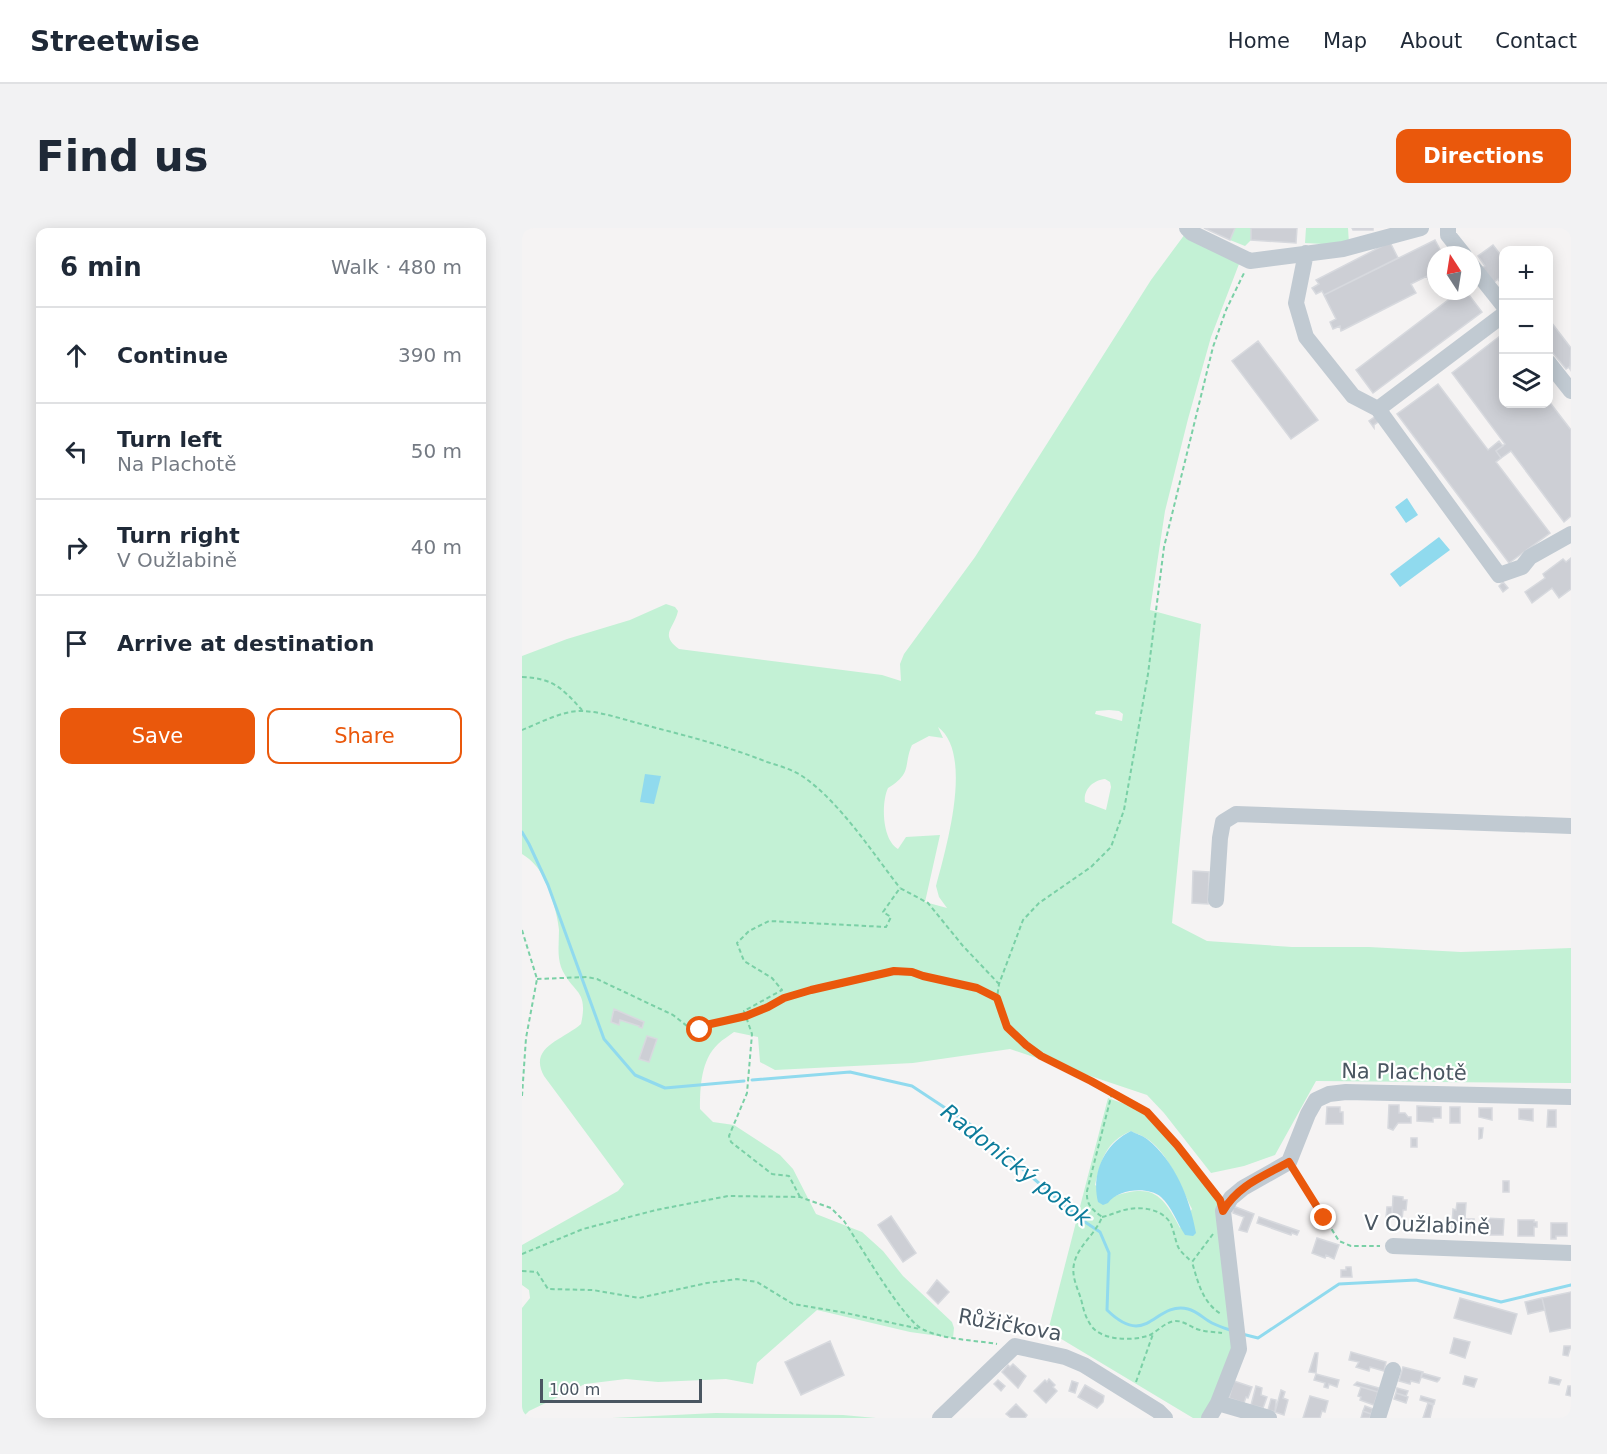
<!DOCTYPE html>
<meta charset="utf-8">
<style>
:root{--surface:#fff;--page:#f2f2f3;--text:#1f2937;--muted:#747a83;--line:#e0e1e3;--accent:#ea580c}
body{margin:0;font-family:"DejaVu Sans",sans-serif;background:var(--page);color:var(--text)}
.controls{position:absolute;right:18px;top:18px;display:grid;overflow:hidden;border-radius:12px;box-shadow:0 3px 15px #0003}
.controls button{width:54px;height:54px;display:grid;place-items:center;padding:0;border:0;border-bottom:2px solid var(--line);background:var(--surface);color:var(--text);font:30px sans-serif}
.compass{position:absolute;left:905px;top:18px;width:54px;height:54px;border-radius:50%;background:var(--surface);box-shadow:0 3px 15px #0003;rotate:348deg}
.scale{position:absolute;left:18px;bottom:15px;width:162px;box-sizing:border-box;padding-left:6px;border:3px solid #4a5661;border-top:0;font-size:16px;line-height:21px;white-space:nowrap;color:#4a5661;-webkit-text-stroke:4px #fff;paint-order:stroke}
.stop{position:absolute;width:18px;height:18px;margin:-14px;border:4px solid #ea580c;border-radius:50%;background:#fff}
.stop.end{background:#ea580c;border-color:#fff;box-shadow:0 2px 6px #0008}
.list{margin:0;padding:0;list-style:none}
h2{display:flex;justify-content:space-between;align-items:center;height:78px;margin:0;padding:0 24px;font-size:26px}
h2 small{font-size:20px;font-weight:400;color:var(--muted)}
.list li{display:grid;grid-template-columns:39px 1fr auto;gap:18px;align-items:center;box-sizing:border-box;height:96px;padding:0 24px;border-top:2px solid var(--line)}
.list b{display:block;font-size:22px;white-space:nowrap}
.list p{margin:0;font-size:20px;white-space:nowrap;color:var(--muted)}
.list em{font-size:20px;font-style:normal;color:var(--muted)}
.actions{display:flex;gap:12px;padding:18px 24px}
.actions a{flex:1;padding:14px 0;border:2px solid var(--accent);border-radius:12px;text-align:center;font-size:21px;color:var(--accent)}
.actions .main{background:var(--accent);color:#fff}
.icon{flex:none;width:33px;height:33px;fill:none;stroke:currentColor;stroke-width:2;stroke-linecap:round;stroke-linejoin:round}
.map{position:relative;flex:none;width:1049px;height:1190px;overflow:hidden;border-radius:12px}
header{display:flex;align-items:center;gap:36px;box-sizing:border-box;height:84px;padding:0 30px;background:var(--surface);border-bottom:2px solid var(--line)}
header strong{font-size:28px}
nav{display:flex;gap:33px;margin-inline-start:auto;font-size:21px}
.intro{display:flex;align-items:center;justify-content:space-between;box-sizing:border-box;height:144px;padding:0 36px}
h1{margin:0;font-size:42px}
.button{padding:15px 27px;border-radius:12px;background:var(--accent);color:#fff;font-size:21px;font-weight:700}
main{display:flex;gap:36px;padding:0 36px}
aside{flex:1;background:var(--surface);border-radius:12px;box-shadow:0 3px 15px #0003}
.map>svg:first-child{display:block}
</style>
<header>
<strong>Streetwise</strong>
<nav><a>Home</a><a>Map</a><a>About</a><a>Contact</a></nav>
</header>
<div class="intro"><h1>Find us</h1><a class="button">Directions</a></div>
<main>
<aside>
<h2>6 min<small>Walk · 480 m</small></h2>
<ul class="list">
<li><svg class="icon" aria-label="ahead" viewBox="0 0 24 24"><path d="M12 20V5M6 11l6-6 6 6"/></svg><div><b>Continue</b></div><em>390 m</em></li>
<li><svg class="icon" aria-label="left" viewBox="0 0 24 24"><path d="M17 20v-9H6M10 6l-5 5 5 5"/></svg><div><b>Turn left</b><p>Na Plachotě</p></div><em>50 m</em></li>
<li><svg class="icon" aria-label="right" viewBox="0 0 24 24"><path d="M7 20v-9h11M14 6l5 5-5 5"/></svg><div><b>Turn right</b><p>V Oužlabině</p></div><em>40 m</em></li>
<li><svg class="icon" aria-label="arrive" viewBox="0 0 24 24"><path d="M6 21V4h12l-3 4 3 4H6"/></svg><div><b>Arrive at destination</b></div></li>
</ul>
<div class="actions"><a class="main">Save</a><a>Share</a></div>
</aside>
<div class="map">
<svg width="1049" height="1190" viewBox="0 0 1049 1190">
<rect width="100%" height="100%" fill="#f5f3f3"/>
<path fill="#c3f1d5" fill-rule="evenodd" d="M713 0H729V12L723 18 708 12Z
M784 0H826L827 16 820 17 783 15Z
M663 6 717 36 689 109 666 191 643 283 628 382 679 396 650 695 685 713 770 719H847L939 724 1049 720V855L794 853 753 927 722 938 689 945 642 885 625 867 488 821 391 835 253 842 238 834 236 809 212 804C207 808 201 811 196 816 179 832 178 859 178 881L191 894 212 897 258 927 271 941 294 986 340 1004 361 1023 381 1048 430 1094 432 1100 431 1110 388 1104 295 1082 235 1135 231 1156 204 1151 136 1154 104 1151 63 1156 7 1183 0 1190V1080L8 1070 7 1062 0 1057V1017L96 963 102 956 22 848C6 819 41 812 59 796 67 760 50 766 39 739 35 727 37 715 37 702 36 686 25 650 14 638 10 633 5 629 0 626V428L45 411 108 392 144 376 153 379 156 383C152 401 137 406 157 421L360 447 379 453 378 436 382 426 453 329 629 52ZM587 482 597 483 601 486 600 493 573 486 574 483ZM416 499C452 526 424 620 414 658L417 669 425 680 403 674 418 607 384 609 376 621C360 612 359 575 366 560 391 545 381 537 390 517L407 508 421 510ZM583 551 588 554 589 559 584 582 563 574C561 562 571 552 583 551Z
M586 870 625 884 706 984 714 1124 682 1190H671L526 1103ZM609 903C613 906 618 906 622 909 645 921 659 959 670 981L658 1000C640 966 631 955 590 969L573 957C579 933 583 914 609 903Z
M194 1185 321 1187 354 1190H90Z"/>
<path fill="#90daee" d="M885 270 896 287 884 295 873 279Z
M917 309 928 322 878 359 868 346Z
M123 546 139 548 132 576 118 574Z
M609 903C614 906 620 907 625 911 653 933 668 971 674 1005L671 1008 663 1007C655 995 650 979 639 969 626 958 596 961 586 975L581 977 576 974C569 946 582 916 609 903Z"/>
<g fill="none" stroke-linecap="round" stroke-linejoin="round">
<path stroke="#90daee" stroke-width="3" d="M0 604 7 616 26 657 82 811 113 847 143 860 222 853
M230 852 328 844 390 858 449 897 560 992 578 1004 587 1025 585 1082C626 1122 632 1073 666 1081 675 1083 682 1091 690 1095 696 1098 702 1100 708 1102
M720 1106 736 1110 817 1056 894 1052 979 1074 1049 1057"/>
</g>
<path fill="#cdcfd5" stroke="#d7d9de" stroke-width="1.5" d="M682 0H713L708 12Z
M729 0H775L774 15 729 12Z
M830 0H851V2H831Z
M913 12 921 27H914V34L912 35 914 39 913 47 906 51 905 48 889 56 894 65 821 102 819 103 818 98 811 101 808 94 814 91 802 67Z
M868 14 876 30 802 67 800 63 794 66 790 60 797 56 794 52Z
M971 17 981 30V59L976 51 971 55 960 40 963 38 956 28Z
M938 63H944L960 84 851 165 834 142Z
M1026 90 1049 120 1048 141 1047 139 1044 141 1026 119Z
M978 108 981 113V176H1026V172L1049 202V288L1042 294 989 223 979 230 974 223 983 216 930 145Z
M736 113 796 192 769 211 710 133Z
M916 156 966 222 977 213 981 218 974 223 979 230 974 234 1028 305 987 335 875 186Z
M857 186 859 192 852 197V200L847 193Z
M1049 330V361L1037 370 1030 360 1010 375 1003 364 1023 350 1021 346 1041 331 1044 334Z
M981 354 986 360 981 364 977 358Z
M671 643 687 644 686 676 670 675Z
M92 781 122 794 120 800 117 799V798L98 792 97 797 89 794Z
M125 808 135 811 127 834 117 831Z
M867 877H877V885H883L886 889H889V895H876L871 902 866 900Z
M895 878 919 879V890H911V894L895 893Z
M805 879H818V884H821V896H804Z
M928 879H938V895H928Z
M957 880H970V892L957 889Z
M997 881H1011V893L997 891Z
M1026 882H1034V899H1025Z
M957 900H961L960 910 957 911Z
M889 910H895V919H889Z
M981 953H987V964H981Z
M871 968 881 969V972H885L884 982H881L880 992 870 991Z
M935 975H944L943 991H952L951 1001 930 1000 931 981 934 982Z
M711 978 732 986 725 1004 717 1002 722 989 711 985Z
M865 979H870V990H864Z
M369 988 394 1025 381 1034 356 997Z
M737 989 777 1003 775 1007 770 1005 769 1007 735 995Z
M962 990 982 991 981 1007H961Z
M996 992H1012V994H1015V999H1012V1008H996Z
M1029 995H1045V1008H1034V1011H1029Z
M795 1010 817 1017 812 1031 804 1027 803 1030 790 1025Z
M824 1039H829L830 1049H819V1042H824Z
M415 1052 427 1064 416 1076 405 1065Z
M1049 1064V1100L1028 1104 1020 1070Z
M938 1070 995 1086 989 1106 932 1090Z
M1020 1070 1023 1082 1006 1086 1003 1074Z
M932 1110 948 1114 943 1130 928 1125Z
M308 1113 322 1147 279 1167 263 1134Z
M1042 1118H1049L1046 1128 1041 1127Z
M829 1124 864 1134 862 1143 848 1139 847 1143 834 1139 837 1134 827 1132Z
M793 1125H796L794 1145 787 1144Z
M491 1136 504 1148 496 1160 480 1144 486 1137 488 1139Z
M881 1139 901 1144 897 1155 889 1153 888 1156 877 1153Z
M900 1145 918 1150 917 1152 915 1154 899 1149Z
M794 1146 817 1152 815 1159 807 1156 806 1160 802 1159 803 1155 792 1152Z
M943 1148 955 1151 952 1159 941 1156Z
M1028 1149 1039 1152 1037 1157 1027 1155Z
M527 1151 533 1157 531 1159 535 1163 524 1175 512 1163 523 1152 525 1154Z
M476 1152 483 1158 479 1163 472 1156Z
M550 1153 556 1155 553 1165 547 1163Z
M712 1153 730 1159 726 1170 724 1169 722 1175 707 1170Z
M835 1154 857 1160 856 1164 832 1157Z
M563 1157 582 1168 581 1174 575 1180 556 1169Z
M734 1158 740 1160 739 1167 745 1169 741 1180 729 1177Z
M1046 1158H1049V1168L1044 1167Z
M839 1159 856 1164 852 1177 838 1172 839 1169 836 1168Z
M875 1160 886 1163 884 1168 874 1165Z
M759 1162 763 1164 761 1170 766 1172 762 1187 753 1184Z
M874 1165 886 1169 884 1175 872 1171Z
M788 1168 806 1173 803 1184 800 1183 798 1190H781Z
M899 1168 913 1172 912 1176 898 1172Z
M749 1171 754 1172 753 1184 746 1182Z
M906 1175 911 1177 908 1190H901Z
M494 1176 505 1187 503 1190H489L484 1186Z
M843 1178 851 1181 849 1186 841 1183Z
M841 1183 849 1186 848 1190H839Z"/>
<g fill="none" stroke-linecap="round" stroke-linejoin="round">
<path stroke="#7ad0a6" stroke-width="2" stroke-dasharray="4.5 3" stroke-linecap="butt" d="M0 449C31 450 40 460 60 482
M0 502C18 495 41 482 61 483 81 484 103 492 123 497 165 508 205 518 245 534 258 538 272 542 283 550 320 577 350 624 378 660
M0 702 15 751 4 810 0 868
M15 751 65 749 75 751 151 787 174 805 184 797 224 788 246 779 262 770 289 762 372 743 390 744 401 749 455 760 475 770
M590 865 565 963C564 977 570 981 580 989 574 1006 556 1017 552 1036 549 1050 557 1062 560 1075 562 1084 565 1093 571 1100 583 1113 613 1113 628 1107 636 1103 642 1095 652 1093 662 1092 669 1100 678 1102 685 1104 693 1104 700 1105
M774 944 817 1013 829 1018H858
M694 967 655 917 625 884 569 853 519 828 504 817 485 799 475 770 477 756 501 692 517 675 569 639 589 619 602 582 626 446 642 319 691 119 704 82 723 43
M278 969 267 948 250 946 209 914 207 908 225 865 230 806 222 783 260 762 250 750 222 733 215 715 227 703 247 693 364 699 369 689 361 684 378 660 406 675 441 718 477 756
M580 989C590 987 598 982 607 981 623 978 645 983 650 999 657 1020 652 1018 670 1034
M691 1006 670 1034C676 1054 680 1074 699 1086
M0 1026 61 1001 134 982 206 968 278 969 309 980 322 993C337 1015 382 1094 402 1102 424 1112 452 1112 475 1116
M0 1043 15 1044 26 1061 71 1062 117 1070 185 1055 215 1051 235 1054 271 1076 324 1085 398 1101
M614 1154 631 1106"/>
<path stroke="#c1cad2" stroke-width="16" d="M665 0 670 5 728 33 821 21 899 0
M926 0V7L942 27
M784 25 774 75 784 109 831 168 856 181
M950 38 981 77
M981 87 856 181 977 347 1000 339 1008 329 1049 306
M1026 134 1049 163
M694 672 698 610 701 594 714 586 1049 598
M871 1018 1049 1025
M696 1175 747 1190
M418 1190 493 1118 543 1129 562 1137 636 1183 643 1190
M687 1190 696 1175 717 1121 701 983 709 970 721 960 767 934 786 886 794 872 807 866 824 864 1049 869
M856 1190 871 1142"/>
</g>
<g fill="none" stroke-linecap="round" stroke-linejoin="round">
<path stroke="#ea580c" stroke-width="8" d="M178 802 184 797 224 788 246 779 262 770 289 762 372 743 390 744 401 748 455 760 475 770 485 799 504 817 519 828 569 853 625 884 655 917 698 972 701 983C716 957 742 948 767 934L802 990"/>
</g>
<g text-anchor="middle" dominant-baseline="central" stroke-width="4.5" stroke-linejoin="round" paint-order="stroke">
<g font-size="21" fill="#4a5661" stroke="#fff">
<text transform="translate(882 844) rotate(1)">Na Plachotě</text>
<text transform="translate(905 997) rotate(2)">V Oužlabině</text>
<text transform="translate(488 1097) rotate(10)">Růžičkova</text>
</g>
<g font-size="22" font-style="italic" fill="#0c7c9b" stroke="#fff">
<text transform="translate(494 937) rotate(38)">Radonický potok</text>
</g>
</g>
</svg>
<div class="controls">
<button>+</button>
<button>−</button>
<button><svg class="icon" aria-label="layers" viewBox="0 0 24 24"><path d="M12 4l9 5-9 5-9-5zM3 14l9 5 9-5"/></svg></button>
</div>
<svg class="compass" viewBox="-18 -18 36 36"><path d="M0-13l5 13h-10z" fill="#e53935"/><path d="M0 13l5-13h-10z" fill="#747a83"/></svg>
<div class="scale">100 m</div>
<div class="stop" style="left:178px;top:802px"></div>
<div class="stop end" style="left:802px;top:990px"></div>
</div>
</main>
